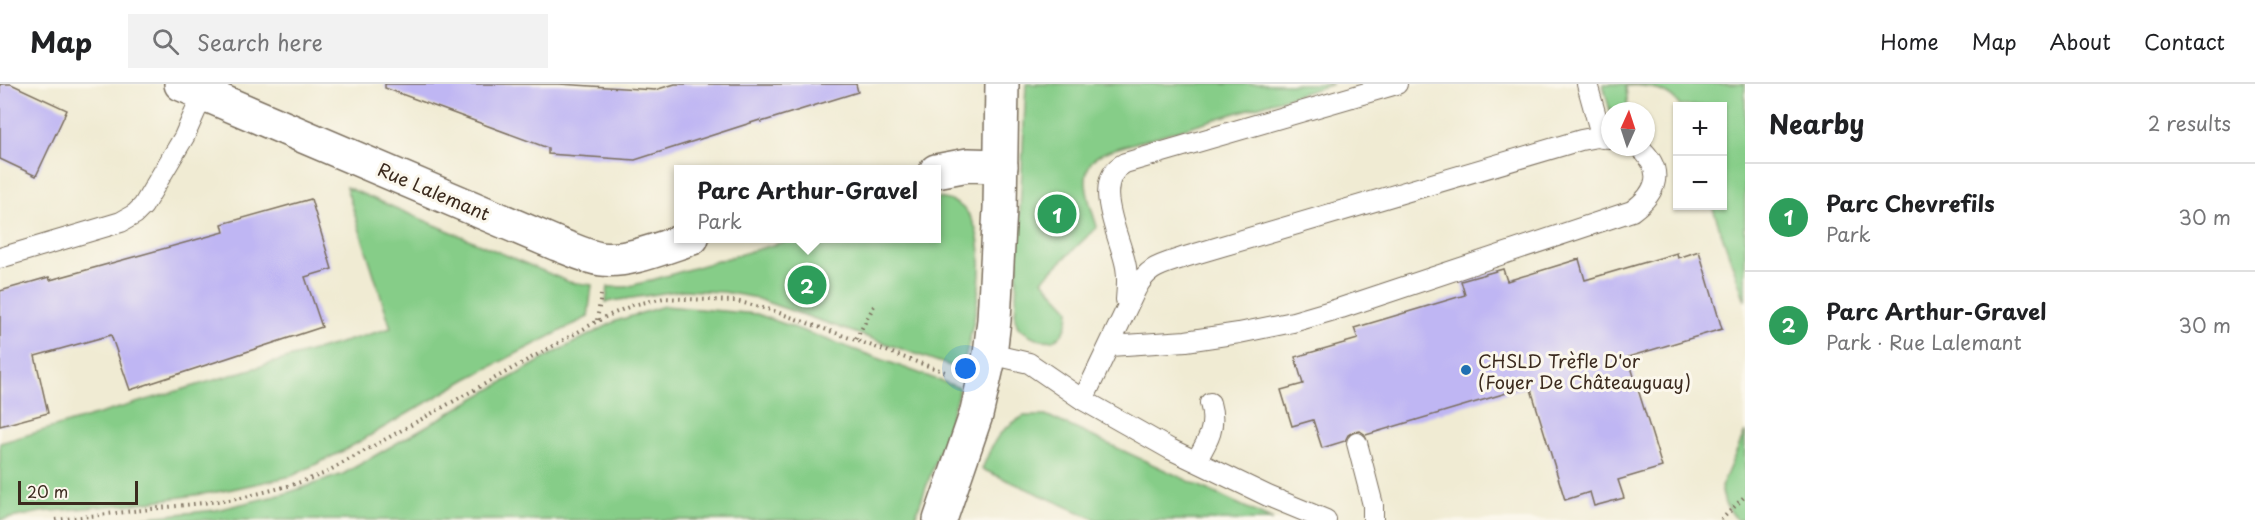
<!DOCTYPE html>
<meta charset="utf-8">
<style>
:root{--surface:#fff;--page:#f2f2f2;--text:#202124;--muted:#757577;--line:#e0e0e0;--accent:#ea580c}
body{margin:0;font-family:"Playpen Sans",sans-serif;background:var(--page);color:var(--text)}
.controls{position:absolute;right:18px;top:18px;display:grid;overflow:hidden;border-radius:0px;box-shadow:0 2px 4px #0004}
.controls button{width:54px;height:54px;display:grid;place-items:center;padding:0;border:0;border-bottom:2px solid var(--line);background:var(--surface);color:var(--text);font:30px sans-serif}
.compass{position:absolute;left:1601px;top:18px;width:54px;height:54px;border-radius:50%;background:var(--surface);box-shadow:0 2px 4px #0004;rotate:3deg}
.scale{position:absolute;left:18px;bottom:15px;width:120px;box-sizing:border-box;padding-left:6px;border:3px solid #3b2a1e;border-top:0;font-size:16px;line-height:21px;white-space:nowrap;color:#3b2a1e;-webkit-text-stroke:4px #fbf7ec;paint-order:stroke}
.you{position:absolute;left:966px;top:285px;width:21px;height:21px;margin:-15px;border:4px solid #fff;border-radius:50%;background:#1a73e8;box-shadow:0 0 0 9px #1a73e833}
.badge{display:grid;place-items:center;width:39px;height:39px;border-radius:50%;background:var(--accent);color:#fff;font-size:20px;font-weight:700}
.pin{position:absolute;translate:-50% -50%;border:3px solid #fff;box-shadow:0 2px 6px #0006}
.popup{position:absolute;left:674px;top:81px;width:267px;height:78px;box-sizing:border-box;display:grid;place-content:center;border-radius:0px;background:var(--surface);filter:drop-shadow(0 2px 4px #0005);font-size:20px;white-space:nowrap;color:var(--muted)}
.popup b{font-size:22px;color:var(--text)}
.popup::after{content:'';position:absolute;left:50%;top:100%;margin-left:-12px;border:12px solid transparent;border-top-color:var(--surface)}
.list{margin:0;padding:0;list-style:none}
h2{display:flex;justify-content:space-between;align-items:center;height:78px;margin:0;padding:0 24px;font-size:26px}
h2 small{font-size:20px;font-weight:400;color:var(--muted)}
.list li{display:grid;grid-template-columns:39px 1fr auto;gap:18px;align-items:center;box-sizing:border-box;height:108px;padding:0 24px;border-top:2px solid var(--line)}
.list b{display:block;font-size:22px;white-space:nowrap}
.list p{margin:0;font-size:20px;white-space:nowrap;color:var(--muted)}
.list em{font-size:20px;font-style:normal;color:var(--muted)}
.icon{flex:none;width:33px;height:33px;fill:none;stroke:currentColor;stroke-width:2;stroke-linecap:round;stroke-linejoin:round}
.map{position:relative;flex:none;width:1745px;height:436px;overflow:hidden}
header{display:flex;align-items:center;gap:36px;box-sizing:border-box;height:84px;padding:0 30px;background:var(--surface);border-bottom:2px solid var(--line)}
header strong{font-size:28px}
nav{display:flex;gap:33px;margin-inline-start:auto;font-size:21px}
.search{width:420px;height:54px;background:var(--page);display:flex;align-items:center;gap:15px;box-sizing:border-box;padding:0 21px;border-radius:0px;color:var(--muted);font-size:22px}
main{display:flex}
aside{flex:1;background:var(--surface)}
.map>svg:first-child{display:block}
</style>
<header>
<strong>Map</strong>
<div class="search"><svg class="icon" aria-label="search" viewBox="0 0 24 24"><circle cx="10" cy="10" r="6"/><path d="M15 15l6 6"/></svg>Search here</div>
<nav><a>Home</a><a>Map</a><a>About</a><a>Contact</a></nav>
</header>
<main>
<div class="map">
<svg width="1745" height="436" viewBox="0 0 1745 436">
<rect width="100%" height="100%" fill="#fbf7ec"/>
<filter id="ink" filterUnits="userSpaceOnUse"><feTurbulence type="fractalNoise" baseFrequency=".0167" numOctaves="2"/><feDisplacementMap in="SourceGraphic" scale="12" xChannelSelector="R" yChannelSelector="G"/><feConvolveMatrix kernelMatrix="1 2 1 2 8 2 1 2 1" color-interpolation-filters="sRGB"/></filter>
<filter id="wash" filterUnits="userSpaceOnUse"><feTurbulence type="fractalNoise" baseFrequency=".008" numOctaves="4" result="noise"/><feDisplacementMap in="SourceGraphic" scale="24" xChannelSelector="R" yChannelSelector="G"/><feGaussianBlur stdDeviation="1.35" result="paint"/><feColorMatrix in="noise" values="0 0 0 0 0 0 0 0 0 0 0 0 0 0 0 0 0 1.4 0 .05"/><feComposite in="paint" operator="in"/></filter>
<g filter="url(#wash)">
<rect width="100%" height="100%" fill="#f0ebd3"/>
<path fill="#86cd88" stroke="#607c53" stroke-width="1.5" d="M1026 0H1333L1108 67C1104 69 1098 71 1095 74 1076 91 1092 124 1097 143L1042 196 1069 225C1069 243 1061 262 1039 255 1031 253 1025 248 1018 243L1015 235Z
M1603 0H1745V217L1712 122H1722V22H1680C1669 6 1645 0 1626 2L1628 27H1610Z
M346 103 569 198 592 201 588 233 467 295 345 366 292 392 223 407 133 420 41 428 0 436V359L391 244Z
M936 114C1008 117 973 243 962 286L752 213 724 208 683 206 606 218 608 203H626L645 198 793 155 936 154Z
M664 222 757 230 960 304 940 365 914 436H120L216 426 284 410 343 390 552 270 616 237Z
M1024 332H1048L1273 436H1097L982 385C994 356 996 348 1024 332Z
M1745 348V436H1737L1725 420 1721 403Z"/>
<g id="blocks">
<path fill="#bfb6f3" d="M0 0H11L67 26 36 92 0 75Z
M385 0H559L655 6 675 0H856L858 8 761 38 760 36 635 76 548 70V64L385 4Z
M311 115 332 185 305 193 322 243 130 306 111 251 35 272 48 329 0 342V207L49 193 50 196 224 148 222 140Z
M1699 167 1722 245 1628 273 1662 383 1618 396 1624 414 1594 422 1590 408 1565 416 1530 302 1366 351 1360 347 1353 348 1348 351 1345 357 1322 364 1313 336 1292 342 1281 306 1303 300 1295 273 1358 255 1354 244 1465 211 1461 197 1503 185 1507 197 1579 175 1585 196 1677 169 1678 174Z"/>
</g>
</g>
<g filter="url(#ink)">
<use href="#blocks" fill-opacity="0" stroke="#7a6e5d" stroke-width="1.5"/>
<g fill="none" stroke-linecap="round" stroke-linejoin="round">
<g stroke="#7a6e5d" stroke-width="22">
<path id="service" d="M1587 0 1602 54
M0 174 121 138 135 130 143 122 184 53 203 10
M1126 216C1127 205 1128 194 1126 183 1121 153 1089 97 1125 79L1397 0
M1110 262 1186 257 1239 249 1293 238 1341 224 1632 127C1658 108 1665 86 1639 63
M990 270 1029 279 1083 316 1170 365 1268 412 1326 436
M1083 316 1136 205C1148 182 1162 181 1185 173L1581 56 1597 53 1610 54
M1357 359 1373 421V436
M1196 377C1208 357 1217 343 1210 319"/>
</g>
<g stroke="#7a6e5d" stroke-width="36">
<path id="minor" d="M181 0 557 160C571 165 586 173 601 175 627 179 667 162 692 154
M936 87 968 81 1001 82"/>
</g>
<g stroke="#7a6e5d" stroke-width="36">
<path id="tertiary" d="M940 436 976 331 990 270 994 236 1000 124 1002 0"/>
</g>
<path stroke="#7a6e5d" stroke-width="4" stroke-dasharray="1.5 4.5" stroke-linecap="butt" d="M597 236 601 211
M856 255 875 220
M56 436 237 415 292 401 323 390 603 234 633 221 664 214 736 217 771 226 948 289
M1721 436 1745 412"/>
<use href="#service" stroke="#fff" stroke-width="20"/>
<use href="#minor" stroke="#fff" stroke-width="33"/>
<use href="#tertiary" stroke="#fff" stroke-width="33"/>
</g>
</g>
<circle fill="#1f6fb2" stroke="#fbf7ec" stroke-width="2" cx="1466" cy="286" r="6"/>
<g text-anchor="middle" dominant-baseline="central" stroke-width="6" stroke-linejoin="round" paint-order="stroke">
<g font-size="18" fill="#3b2a1e" stroke="#fbf7ec">
<text transform="translate(434 107) rotate(23)">Rue Lalemant</text>
</g>
<g font-size="18" fill="#3b2a1e" stroke="#fbf7ec" text-anchor="start">
<text x="1478" y="276">CHSLD Trèfle D'or<tspan x="1478" dy="21">(Foyer De Châteauguay)</tspan></text>
</g>
</g>
</svg>
<div class="controls">
<button>+</button>
<button>−</button>
</div>
<svg class="compass" viewBox="-18 -18 36 36"><path d="M0-13l5 13h-10z" fill="#e53935"/><path d="M0 13l5-13h-10z" fill="#757577"/></svg>
<div class="scale">20 m</div>
<div class="you"></div>
<div class="pin badge" style="left:1057px;top:130px;background:#2e9e5b">1</div>
<div class="pin badge" style="left:807px;top:201px;background:#2e9e5b">2</div>
<div class="popup"><b>Parc Arthur-Gravel</b>Park</div>
</div>
<aside>
<h2>Nearby<small>2 results</small></h2>
<ul class="list">
<li><span class="badge" style="background:#2e9e5b">1</span><div><b>Parc Chevrefils</b><p>Park</p></div><em>30 m</em></li>
<li><span class="badge" style="background:#2e9e5b">2</span><div><b>Parc Arthur-Gravel</b><p>Park · Rue Lalemant</p></div><em>30 m</em></li>
</ul>
</aside>
</main>
